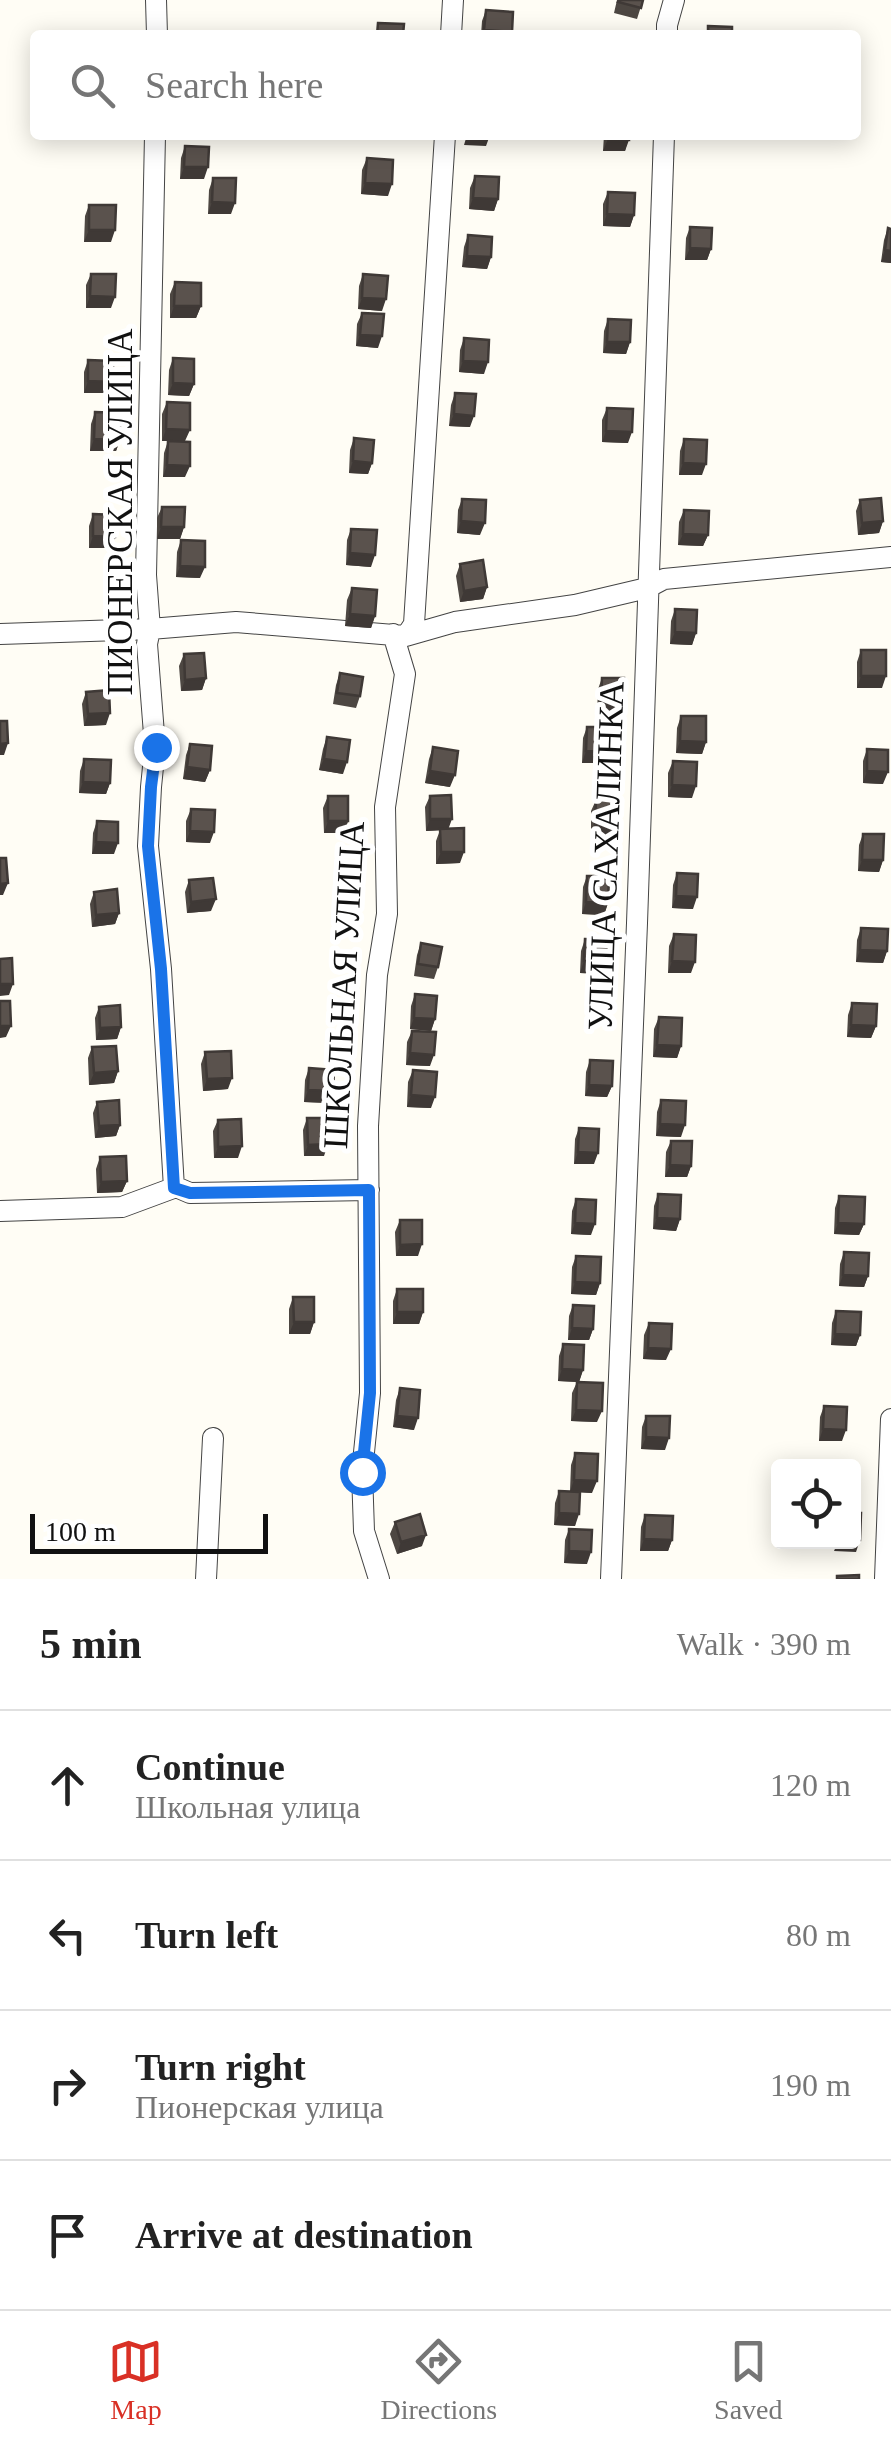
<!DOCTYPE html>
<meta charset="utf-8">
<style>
:root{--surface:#fff;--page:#f6f6f6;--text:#222;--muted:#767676;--line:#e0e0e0;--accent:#d93025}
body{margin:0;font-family:Georgia,serif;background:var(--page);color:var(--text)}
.controls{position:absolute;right:30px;bottom:30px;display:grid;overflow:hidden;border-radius:10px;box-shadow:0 5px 25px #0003}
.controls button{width:90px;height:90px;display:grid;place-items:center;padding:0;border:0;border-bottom:2px solid var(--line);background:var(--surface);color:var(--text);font:50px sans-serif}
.scale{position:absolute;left:30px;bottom:25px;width:238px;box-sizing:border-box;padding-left:10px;border:5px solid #111;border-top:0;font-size:28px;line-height:35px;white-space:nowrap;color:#111;-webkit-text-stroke:8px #fff;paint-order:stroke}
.stop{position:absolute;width:30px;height:30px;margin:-22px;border:8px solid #1a73e8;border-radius:50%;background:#fff}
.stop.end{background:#1a73e8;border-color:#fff;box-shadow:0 2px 10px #0008}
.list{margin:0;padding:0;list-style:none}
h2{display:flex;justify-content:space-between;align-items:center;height:130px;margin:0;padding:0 40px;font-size:42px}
h2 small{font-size:32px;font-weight:400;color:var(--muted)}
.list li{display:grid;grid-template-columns:65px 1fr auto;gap:30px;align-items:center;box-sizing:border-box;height:150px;padding:0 40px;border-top:2px solid var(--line)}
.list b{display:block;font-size:38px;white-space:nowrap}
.list p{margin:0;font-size:32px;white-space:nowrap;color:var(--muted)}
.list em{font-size:32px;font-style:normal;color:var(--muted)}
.icon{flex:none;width:55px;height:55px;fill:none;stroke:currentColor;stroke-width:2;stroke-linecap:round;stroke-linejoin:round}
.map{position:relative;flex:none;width:891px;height:1579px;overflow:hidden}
.search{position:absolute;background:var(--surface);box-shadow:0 5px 25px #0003;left:30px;right:30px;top:30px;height:110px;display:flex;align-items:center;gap:25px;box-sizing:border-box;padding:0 35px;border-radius:10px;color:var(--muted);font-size:38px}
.sheet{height:730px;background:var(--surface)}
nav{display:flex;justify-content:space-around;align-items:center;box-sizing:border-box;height:140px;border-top:2px solid var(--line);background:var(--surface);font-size:28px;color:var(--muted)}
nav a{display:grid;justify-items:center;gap:5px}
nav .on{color:var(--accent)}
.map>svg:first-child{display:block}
</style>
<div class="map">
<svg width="891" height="1579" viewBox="0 0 891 1579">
<rect width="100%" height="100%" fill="#fffdf5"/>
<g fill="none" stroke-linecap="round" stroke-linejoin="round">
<g stroke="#444" stroke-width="22">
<path id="minor" d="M156 0 157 35
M451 35 453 0
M667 35V25L674 0
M155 135 146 575 150 629 147 644 155 747 151 787 148 846 161 969 174 1188
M0 634 150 629 236 622 406 636 455 622 575 605 647 588 664 579 891 557
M406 636 414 624 445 135
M0 1211 122 1207 176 1187 190 1193 369 1190
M206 1579 213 1438
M379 1579 364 1531 362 1472 370 1393 368 1126 377 975 387 914 385 807 405 674 393 634
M611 1579 637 923 664 135
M885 1579 891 1419"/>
</g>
<use href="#minor" stroke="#fff" stroke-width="20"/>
</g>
<path fill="#4d4742" d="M617 0H643L637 19 614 13Z
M486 10 511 35H481L482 21Z
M604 135H629L625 151H603Z
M185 146 204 179H180L181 158Z
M367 158 388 196 361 194 362 170Z
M475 176 498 199 494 211 469 209 470 188Z
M213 178 231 214H208L209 190Z
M608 192 634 215 630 227 603 226V204Z
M89 205 111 242H84L85 216Z
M690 227 711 249 707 260H685L686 238Z
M888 228 891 263 881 262 884 240Z
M468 235 491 257 487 269 462 267 464 247Z
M91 274 111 308H86V285Z
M363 274 382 311 358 309 359 286Z
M175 282 201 306 196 318H170V294Z
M362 313 378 348 356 346 357 324Z
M608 319 630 342 626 354 603 353 604 331Z
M464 338 484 374 459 372 460 350Z
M173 358 194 384 189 396 168 395 169 370Z
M88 360 113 382 109 393H84V372Z
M455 393 470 427 449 426 451 405Z
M167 402 185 441H162V414Z
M607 408 628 443 602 442V420Z
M95 412 120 440 116 451H90L91 424Z
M354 438 372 463 368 474 349 473 350 450Z
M684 439 702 475H679L680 451Z
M168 441 185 477H163L164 453Z
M462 499 480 535 457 533 458 510Z
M860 500 883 521 879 533 858 535 856 511Z
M162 507 184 527 180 539H157V518Z
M684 510 708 535 703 546 678 545 679 522Z
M93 514 115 537 111 548H89V526Z
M351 529 371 567 346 565 347 540Z
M181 540 200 578 176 577 177 552Z
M460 564 487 587 483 599 460 602 456 576Z
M352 588 375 616 371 628 345 626 347 600Z
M675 609 696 633 692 645 670 644 671 621Z
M861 650 882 688H857V662Z
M184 654 206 678 202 690 181 691 179 666Z
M340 673 360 696 356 708 333 704 336 685Z
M602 678 623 702 619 713H597L598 689Z
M86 692 106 725 84 726 82 704Z
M681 716 706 742 702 754 676 753 677 728Z
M587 727 612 752 607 763H582L583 738Z
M327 737 343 774 319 770 323 749Z
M190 744 210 770 205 782 183 779 186 755Z
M433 747 450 787 425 783 429 759Z
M867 749 883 784 863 783V761Z
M84 759 110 783 106 794 79 793 80 771Z
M673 761 692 798 668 797V773Z
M328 796 348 821 344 833H324L323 808Z
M430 796 448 829 460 863 436 864V841L440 830 426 831 425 807Z
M596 800 615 838 591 837V811Z
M191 809 210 843 186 842V821Z
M97 821 114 854H92L93 833Z
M863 834 883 860 879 872 858 871 859 845Z
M677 873 693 909 672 908 673 885Z
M587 876 608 903 604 915 582 914 583 887Z
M189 880 211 911 187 913 185 892Z
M94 892 119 913 115 924 92 927 90 904Z
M861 928 887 951 883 963 856 962 857 940Z
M674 934 691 973H668L669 946Z
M585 939 605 974 580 973 581 951Z
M421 943 438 967 434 979 414 976 417 955Z
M415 994 435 1019 431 1031 410 1029 411 1006Z
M852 1003 876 1026 871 1038 847 1037 848 1015Z
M99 1007 121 1027 117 1039 96 1040 95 1018Z
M659 1017 681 1046 677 1058 653 1057 654 1029Z
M412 1031 430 1066 406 1065 407 1042Z
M92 1047 118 1071 114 1083 89 1085 88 1058Z
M205 1052 228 1089 203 1091 201 1064Z
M590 1060 612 1086 607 1097 585 1096 586 1072Z
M309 1068 329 1103 304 1102 305 1080Z
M413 1070 431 1108 407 1107 408 1082Z
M661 1100 681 1137 656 1136 657 1112Z
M97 1102 120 1125 116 1136 95 1138 93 1113Z
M307 1118 324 1156H304L303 1130Z
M218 1120 238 1158H214L213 1131Z
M579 1128 594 1164H574L575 1139Z
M671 1141 691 1166 687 1177H665L666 1152Z
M100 1157 127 1181 122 1192 97 1193 96 1169Z
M658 1194 680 1219 676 1231 653 1229 654 1206Z
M839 1196 864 1224 859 1235 834 1234 835 1208Z
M576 1199 591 1235 571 1234 572 1211Z
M400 1220 418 1256H396L395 1232Z
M844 1252 868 1276 864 1287 839 1286 840 1264Z
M576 1256 600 1283 596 1295 571 1294 572 1267Z
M397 1289 423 1312 419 1324H393V1301Z
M293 1297 314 1322 310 1334H289V1309Z
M573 1305 593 1329 589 1340H568L569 1316Z
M836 1311 860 1335 856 1346 831 1345 832 1323Z
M649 1323 666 1360 643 1359 644 1335Z
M563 1344 583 1370 579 1382 597 1422 571 1421 572 1393 577 1382 558 1381 559 1356Z
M400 1388 414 1430 393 1427 396 1400Z
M824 1406 842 1441H819L820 1417Z
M646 1416 665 1450 641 1449 642 1427Z
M575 1453 592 1493 580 1492 575 1526 554 1525 555 1503 559 1491H570L571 1465Z
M645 1515 672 1540 668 1551H640L641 1527Z
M395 1522 422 1546 397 1554 390 1534Z
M569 1529 587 1564 564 1563 565 1540Z"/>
<path fill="#3f3936" d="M484 30 512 32 511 35H482Z
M467 135H490L486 146 464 145Z
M608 139 629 140 625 151H603Z
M184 167H208L204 179H180Z
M365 183 392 184 388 196 361 194Z
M473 198 498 199 494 211 469 209Z
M212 202 235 203 231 214H208Z
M607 214 634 215 630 227 603 226Z
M89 230H115L111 242H84Z
M690 248 711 249 707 260H685Z
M885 250 891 251V263L881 262Z
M467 256 491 257 487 269 462 267Z
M90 296 115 297 111 308H86Z
M362 298 386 299 382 311 358 309Z
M174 306H201L196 318H170Z
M360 335 382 336 378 348 356 346Z
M607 342H630L626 354 603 353Z
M463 361 488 362 484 374 459 372Z
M88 381 113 382 109 393H84Z
M173 383 194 384 189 396 168 395Z
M454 414 474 416 470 427 449 426Z
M166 429 190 430 185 441H162Z
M606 431 632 432 628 443 602 442Z
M94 439 120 440 116 451H90Z
M353 461 372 463 368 474 349 473Z
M683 463 706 464 702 475H679Z
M167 465 190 466 185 477H163Z
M461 521 485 523 480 535 457 533Z
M883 521 879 533 858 535 862 523Z
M161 527H184L180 539H157Z
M683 534 708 535 703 546 678 545Z
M93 536 115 537 111 548H89Z
M350 553 375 555 371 567 346 565Z
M180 566 205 567 200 578 176 577Z
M487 587 483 599 460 602 464 591Z
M350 614 375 616 371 628 345 626Z
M675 632 696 633 692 645 670 644Z
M861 676H886L882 688H857Z
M206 678 202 690 181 691 185 680Z
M601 701 623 702 619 713H597Z
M110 713 106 725 84 726 88 714Z
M680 741 706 742 702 754 676 753Z
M8 743 4 755H0V744Z
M586 751 612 752 607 763H582Z
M324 759 347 762 343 774 319 770Z
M187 767 210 770 205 782 183 779Z
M430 771 455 775 450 787 425 783Z
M867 771 888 772 883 784 863 783Z
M83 782 110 783 106 794 79 793Z
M672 785 696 786 692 798 668 797Z
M430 819H452L448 830 426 831Z
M328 821H348L344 833H324Z
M595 825 619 826 615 838 591 837Z
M190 831 214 832 210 843 186 842Z
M96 842 118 843 114 854H92Z
M441 852H464L460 863 436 864Z
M862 860H883L879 872 858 871Z
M8 883 3 895H0V884Z
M676 896 697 897 693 909 672 908Z
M216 899 211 911 187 913 191 902Z
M586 902 608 903 604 915 582 914Z
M119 913 115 924 92 927 96 915Z
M860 950 887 951 883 963 856 962Z
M584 961 609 962 605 974 580 973Z
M672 961 695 962 691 973H668Z
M0 984H13L9 995 0 996Z
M414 1018 435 1019 431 1031 410 1029Z
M851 1025 876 1026 871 1038 847 1037Z
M0 1026H11L6 1037 0 1038Z
M121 1027 117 1039 96 1040 100 1028Z
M657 1045 681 1046 677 1058 653 1057Z
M410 1053 434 1055 430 1066 406 1065Z
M118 1071 114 1083 89 1085 94 1073Z
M232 1078 228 1089 203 1091 207 1079Z
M589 1085 612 1086 607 1097 585 1096Z
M308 1090 333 1091 329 1103 304 1102Z
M411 1095 435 1097 431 1108 407 1107Z
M660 1124 685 1125 681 1137 656 1136Z
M120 1125 116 1136 95 1138 99 1126Z
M328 1144 324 1156H304L308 1145Z
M242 1146 238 1158H214L218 1147Z
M578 1152 598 1153 594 1164H574Z
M670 1165 691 1166 687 1177H665Z
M127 1181 122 1192 97 1193 101 1182Z
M657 1218 680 1219 676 1231 653 1229Z
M575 1223 595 1224 591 1235 571 1234Z
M838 1223 864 1224 859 1235 834 1234Z
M422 1244 418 1256H396L400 1245Z
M843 1275 868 1276 864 1287 839 1286Z
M575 1282 600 1283 596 1295 571 1294Z
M397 1312H423L419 1324H393Z
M294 1322H314L310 1334H289Z
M572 1328 593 1329 589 1340H568Z
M835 1334 860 1335 856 1346 831 1345Z
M648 1348 671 1349 666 1360 643 1359Z
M562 1369 583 1370 579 1382 558 1381Z
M576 1410 602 1411 597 1422 571 1421Z
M397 1416 418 1418 414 1430 393 1427Z
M823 1429 846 1430 842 1441H819Z
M646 1437 669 1438 665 1450 641 1449Z
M574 1480 597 1481 592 1493 570 1492Z
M559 1513 579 1514 575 1526 554 1525Z
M426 1535 422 1546 397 1554 401 1542Z
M644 1539 672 1540 668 1551H640Z
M854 1540H860L856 1552 834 1551 838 1542H854Z
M569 1551 591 1552 587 1564 564 1563Z"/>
<path fill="#5a524d" stroke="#3f3936" stroke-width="2.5" d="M619 0H643L641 8 618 2Z
M486 10 513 12 512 32 484 30Z
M378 23 404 24 403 35H377Z
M708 26 732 27V35H708Z
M608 135H629V140L608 139Z
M185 146 209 147 208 167H184Z
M367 158 393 160 392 184 365 183Z
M475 176 499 177 498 199 473 198Z
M213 178H236L235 203 212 202Z
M608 192 635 193 634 215 607 214Z
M89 205H116L115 230H89Z
M690 227 712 228 711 249 690 248Z
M888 228 891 229V251L885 250Z
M468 235 492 237 491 257 467 256Z
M91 274H116L115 297 90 296Z
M363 274 388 276 386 299 362 298Z
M175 282 201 283V306H174Z
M362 313 384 314 382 336 360 335Z
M608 319 631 320 630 342H607Z
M464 338 489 340 488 362 463 361Z
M173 358 194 359V384L173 383Z
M88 360 113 361V382L88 381Z
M455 393 476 394 474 416 454 414Z
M167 402 190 403V430L166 429Z
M607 408 633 409 632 432 606 431Z
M95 412 120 413V440L94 439Z
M354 438 374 440 372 463 353 461Z
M684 439 707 440 706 464 683 463Z
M168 441 190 442V466L167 465Z
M881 498 883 521 862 523 860 500Z
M462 499 486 500 485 523 461 521Z
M162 507H185L184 527H161Z
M684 510 709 511 708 535 683 534Z
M93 514 116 515 115 537 93 536Z
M351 529 377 530 375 555 350 553Z
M181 540 205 541V567L180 566Z
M483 560 487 587 464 591 460 564Z
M352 588 377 590 375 616 350 614Z
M675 609 697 610 696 633 675 632Z
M861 650H886V676H861Z
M204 653 206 678 185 680 184 654Z
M340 673 363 677 360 696 337 693Z
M602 678H624L623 702 601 701Z
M109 690 110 713 88 714 86 692Z
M681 716H706V742L680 741Z
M0 721H7L8 743 0 744Z
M587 727H612V752L586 751Z
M327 737 350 740 347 762 324 759Z
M190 744 212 746 210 770 187 767Z
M433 747 458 751 455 775 430 771Z
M867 749 888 750V772L867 771Z
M84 759 111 760 110 783 83 782Z
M673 761 697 762 696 786 672 785Z
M451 795 452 819H430V796Z
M328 796H348V821H328Z
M596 800H620L619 826 595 825Z
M191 809 215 810 214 832 190 831Z
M97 821 118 822V843L96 842Z
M464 828V852H441L440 829Z
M863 834H884L883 860H862Z
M0 858H6L8 883 0 884Z
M677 873 698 874 697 897 676 896Z
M587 876H609L608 903 586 902Z
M213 878 216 899 191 902 189 880Z
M117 889 119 913 96 915 94 892Z
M861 928 888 929 887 951 860 950Z
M674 934 696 935 695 962 672 961Z
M585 939 610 940 609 962 584 961Z
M421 943 442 947 438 967 418 964Z
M12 958 13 984H0V959Z
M415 994 437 996 435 1019 414 1018Z
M0 1001H10L11 1026H0Z
M852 1003 877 1004 876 1026 851 1025Z
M120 1005 121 1027 100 1028 99 1007Z
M659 1017 682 1018 681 1046 657 1045Z
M412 1031 436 1032 434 1055 410 1053Z
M116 1046 118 1071 94 1073 92 1047Z
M231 1051 232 1078 207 1079 205 1052Z
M590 1060 613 1061 612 1086 589 1085Z
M309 1068 334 1070 333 1091 308 1090Z
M413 1070 437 1072 435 1097 411 1095Z
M119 1100 120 1125 99 1126 97 1102Z
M661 1100 686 1101 685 1125 660 1124Z
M307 1118H328V1144L308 1145Z
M241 1119 242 1146 218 1147V1120Z
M579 1128 599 1129 598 1153 578 1152Z
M671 1141H692L691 1166 670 1165Z
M126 1156 127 1181 101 1182 100 1157Z
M658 1194 681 1195 680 1219 657 1218Z
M839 1196 865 1197 864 1224 838 1223Z
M576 1199 596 1200 595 1224 575 1223Z
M400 1220H422V1244L400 1245Z
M844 1252 869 1253 868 1276 843 1275Z
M576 1256 601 1257 600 1283 575 1282Z
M397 1289H423V1312H397Z
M293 1297H314V1322H294Z
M573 1305 594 1306 593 1329 572 1328Z
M836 1311 861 1312 860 1335 835 1334Z
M649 1323 672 1324 671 1349 648 1348Z
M563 1344 584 1345 583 1370 562 1369Z
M577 1382 603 1383 602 1411 576 1410Z
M400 1388 420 1390 418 1418 397 1416Z
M824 1406 847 1407 846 1430 823 1429Z
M646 1416H670L669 1438 646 1437Z
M575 1453 598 1454 597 1481 574 1480Z
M559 1491 580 1492 579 1514 559 1513Z
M854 1513H861L860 1540H854Z
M420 1514 426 1535 401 1542 395 1522Z
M645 1515 673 1516 672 1540 644 1539Z
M569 1529 592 1530 591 1552 569 1551Z
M859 1575V1579H837V1576Z"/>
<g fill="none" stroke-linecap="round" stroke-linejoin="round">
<path stroke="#1a73e8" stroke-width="12" d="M156 747 151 787 148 846 161 969 174 1188 190 1193 369 1190 370 1393 362 1472"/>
</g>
<g text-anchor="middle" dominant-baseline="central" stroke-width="10" stroke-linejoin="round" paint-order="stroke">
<g font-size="35" fill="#111" stroke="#fff">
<text transform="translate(120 512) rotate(-90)">ПИОНЕРСКАЯ УЛИЦА</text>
<text transform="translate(606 856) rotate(-88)">УЛИЦА САХАЛИНКА</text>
<text transform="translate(344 985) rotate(-87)">ШКОЛЬНАЯ УЛИЦА</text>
</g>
</g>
</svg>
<div class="controls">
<button><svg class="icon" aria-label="locate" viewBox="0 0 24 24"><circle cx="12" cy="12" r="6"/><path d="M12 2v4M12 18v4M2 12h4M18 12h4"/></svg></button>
</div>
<div class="scale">100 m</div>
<div class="stop" style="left:362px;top:1472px"></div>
<div class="stop end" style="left:156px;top:747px"></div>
<div class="search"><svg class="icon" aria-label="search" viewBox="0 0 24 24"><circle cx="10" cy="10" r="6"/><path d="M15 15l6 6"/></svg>Search here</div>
</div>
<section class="sheet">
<h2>5 min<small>Walk · 390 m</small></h2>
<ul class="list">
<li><svg class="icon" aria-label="ahead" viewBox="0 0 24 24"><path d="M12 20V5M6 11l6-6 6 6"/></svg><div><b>Continue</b><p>Школьная улица</p></div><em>120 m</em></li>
<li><svg class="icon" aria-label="left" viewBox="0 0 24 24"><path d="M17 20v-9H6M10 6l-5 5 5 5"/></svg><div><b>Turn left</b></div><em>80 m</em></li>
<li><svg class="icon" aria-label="right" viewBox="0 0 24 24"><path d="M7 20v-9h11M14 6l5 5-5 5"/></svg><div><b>Turn right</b><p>Пионерская улица</p></div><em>190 m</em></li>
<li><svg class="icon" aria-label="arrive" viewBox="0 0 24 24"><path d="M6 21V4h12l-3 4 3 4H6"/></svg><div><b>Arrive at destination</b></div></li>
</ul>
</section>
<nav>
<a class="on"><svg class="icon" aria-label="map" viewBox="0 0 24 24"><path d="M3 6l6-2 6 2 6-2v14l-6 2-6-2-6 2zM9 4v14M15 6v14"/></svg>Map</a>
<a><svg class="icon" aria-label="directions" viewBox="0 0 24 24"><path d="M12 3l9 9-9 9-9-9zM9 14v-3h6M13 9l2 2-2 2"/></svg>Directions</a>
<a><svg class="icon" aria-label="saved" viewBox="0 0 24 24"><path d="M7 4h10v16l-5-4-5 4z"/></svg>Saved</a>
</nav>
